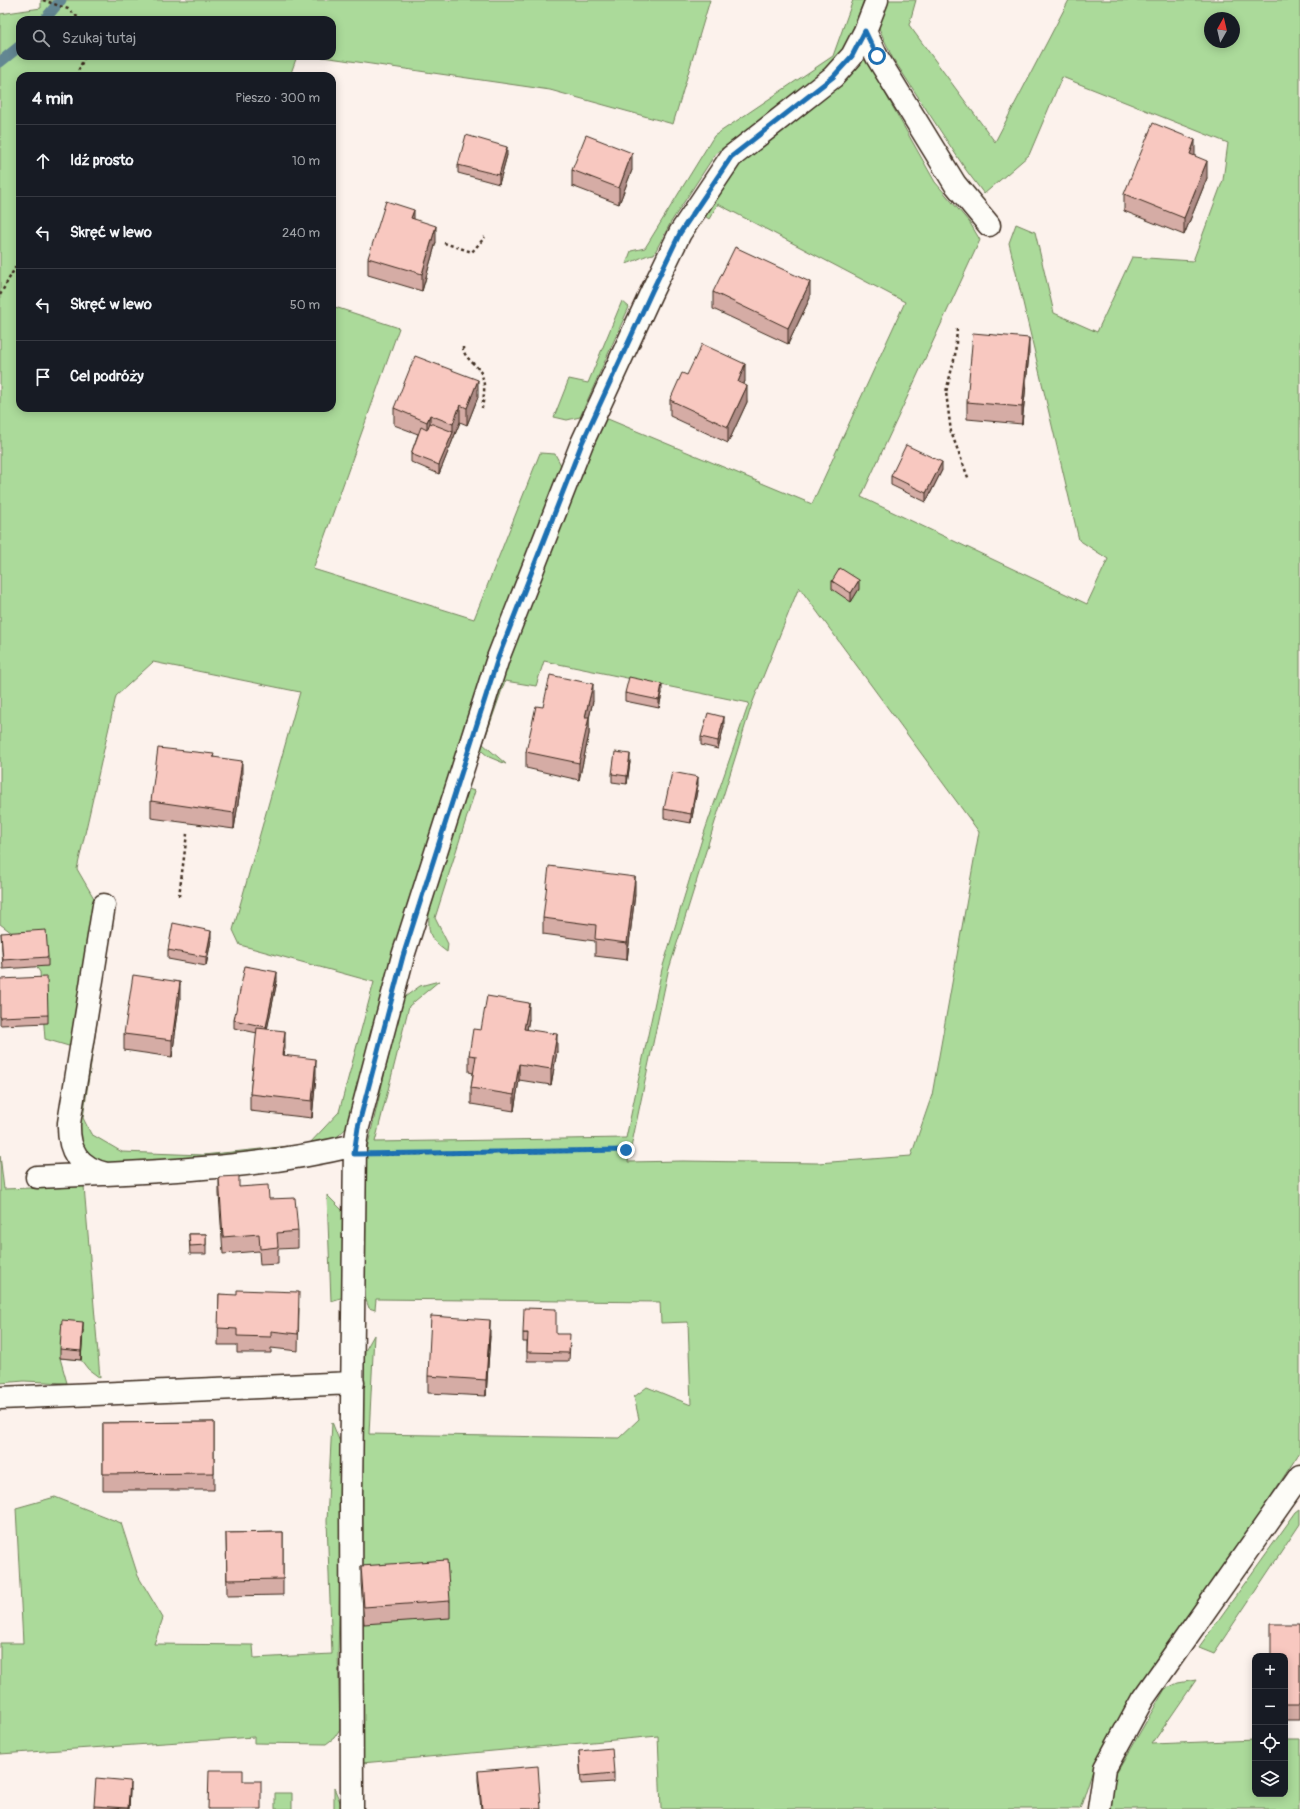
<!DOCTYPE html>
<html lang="pl">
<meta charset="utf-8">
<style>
:root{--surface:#171b24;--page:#242831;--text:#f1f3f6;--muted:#9ea1a6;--line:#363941}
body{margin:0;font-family:Pangolin,sans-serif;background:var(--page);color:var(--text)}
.controls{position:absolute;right:12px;bottom:12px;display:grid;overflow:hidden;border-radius:8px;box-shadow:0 2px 10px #0003}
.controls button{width:36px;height:36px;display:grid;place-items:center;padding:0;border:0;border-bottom:1px solid var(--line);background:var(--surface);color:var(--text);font:20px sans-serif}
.compass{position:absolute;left:1204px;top:12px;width:36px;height:36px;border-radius:50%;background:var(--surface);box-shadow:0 2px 10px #0003;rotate:8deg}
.stop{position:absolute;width:12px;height:12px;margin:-9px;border:3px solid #1f6fb2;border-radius:50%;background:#fff}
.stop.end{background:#1f6fb2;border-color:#fff;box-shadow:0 1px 4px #0008}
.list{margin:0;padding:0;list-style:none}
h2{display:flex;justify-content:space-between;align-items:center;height:52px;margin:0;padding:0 16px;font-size:17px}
h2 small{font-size:13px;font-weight:400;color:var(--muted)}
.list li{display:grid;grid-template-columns:26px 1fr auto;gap:12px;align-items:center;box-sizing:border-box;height:72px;padding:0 16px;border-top:1px solid var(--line)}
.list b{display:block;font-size:15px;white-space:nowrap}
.list em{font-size:13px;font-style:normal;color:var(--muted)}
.icon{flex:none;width:22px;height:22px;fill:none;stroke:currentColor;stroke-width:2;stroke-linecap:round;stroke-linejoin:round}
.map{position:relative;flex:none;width:1300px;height:1809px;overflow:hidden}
.search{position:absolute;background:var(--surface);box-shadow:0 2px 10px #0003;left:16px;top:16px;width:320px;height:44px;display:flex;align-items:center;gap:10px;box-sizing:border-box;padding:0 14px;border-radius:12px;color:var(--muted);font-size:15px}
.panel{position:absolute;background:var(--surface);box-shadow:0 2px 10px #0003;left:16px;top:72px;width:320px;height:340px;border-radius:12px}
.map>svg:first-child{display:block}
</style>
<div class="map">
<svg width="1300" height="1809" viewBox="0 0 1300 1809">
<rect width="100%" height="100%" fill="#fcf2ec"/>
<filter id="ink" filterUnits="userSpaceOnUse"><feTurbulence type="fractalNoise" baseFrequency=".025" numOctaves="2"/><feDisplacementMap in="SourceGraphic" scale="8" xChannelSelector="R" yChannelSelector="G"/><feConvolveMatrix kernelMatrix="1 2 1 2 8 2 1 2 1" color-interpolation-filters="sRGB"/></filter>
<g filter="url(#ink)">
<path fill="#abda9a" stroke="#73825c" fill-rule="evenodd" d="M41 0H710L673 124 550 90 316 56H332V20H20V56H297L290 76H20V408H332V306L399 328 313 569 474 619 540 453 555 454 562 467 350 1123C337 1141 326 1143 305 1149L105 1168 86 1156 77 1136 109 940 83 1118 91 1134 122 1152 203 1155 309 1144 339 1112 374 982 240 945 233 930 300 692 153 662 116 696 77 869 95 900 72 1047 45 1039 40 972 12 933 0 924V14L41 8Z
M853 0H864L848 42 834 64 716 153 671 222 654 254C644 255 636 261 626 264L631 251 645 248 714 136 833 56Z
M887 0H916L909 25 995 142 1069 0H1300V1452L1094 1766 1080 1809H661L658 1736 362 1763 359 1434 365 1351 374 1335 369 1434 619 1438 639 1419 634 1397 647 1387 691 1405 688 1322 661 1323 660 1302 376 1299 375 1310 369 1308 363 1292V1166L402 999 420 986 439 981 409 1006 375 1142 626 1138 662 969 702 839 749 703 544 661 536 686 505 681 483 744 506 764 489 757 477 747 502 671 603 417 812 504 905 302 718 204 709 219 702 214 730 168 860 59 867 61 935 182 970 223 980 240 861 497 1087 604 1108 559 1079 540 1009 243 1016 224 1035 232 1054 313 1097 332 1132 257 1193 261 1223 180 1228 143 1062 77 1029 155 984 194 966 170 892 57 878 26ZM1210 18H1234V42H1210ZM799 587 979 832 932 1095 911 1156 818 1163 683 1161 628 1162 668 972 752 704Z
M622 301 629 307 580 417 567 420 554 417 569 379 588 383Z
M468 789 475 791 435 918 448 944 447 952C429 939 428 934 429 912Z
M0 1155 4 1189 84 1186 100 1378 88 1369 81 1360 60 1358 67 1383 24 1381 0 1383Z
M327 1195 346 1214 344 1297 331 1301Z
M332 1422 343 1450 338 1654 340 1729 334 1738 326 1744 254 1743V1737L0 1754V1643H23L16 1508 55 1497 121 1523 138 1576 163 1618 154 1644 253 1645 254 1658 332 1654 327 1521Z
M1300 1509V1524L1214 1653 1199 1647 1296 1512Z
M1196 1680 1152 1744 1255 1740V1794H1285V1739H1300V1809H1108L1116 1774 1165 1689 1178 1683Z
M334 1788 341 1804V1809H334Z
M275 1793H292V1809H275Z"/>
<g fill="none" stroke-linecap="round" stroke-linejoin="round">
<path stroke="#638792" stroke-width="11" d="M44 20 61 0
M0 62 20 46"/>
<g stroke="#3b2a1e" stroke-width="25">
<path id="minor" d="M865 31 877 57 955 184 989 225
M104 905 69 1123C68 1151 78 1167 106 1174 189 1170 274 1165 355 1145
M37 1177 103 1174
M0 1398 353 1383
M352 1809 351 1494 355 1145 358 1127 403 956 498 658 582 443 652 291 680 233 731 157 833 77 852 56 865 31 877 0
M1099 1809 1105 1768 1142 1700 1300 1476"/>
</g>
<path stroke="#3b2a1e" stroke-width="2.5" stroke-dasharray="3 3" stroke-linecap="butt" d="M43 0 68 9 81 20
M76 76 85 56
M444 243 472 252 485 237
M0 295 20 259
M957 329 955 356 946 392 951 432 969 480
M463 347C463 358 476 363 481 373 486 384 484 396 482 408
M179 896 187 834
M385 1154 625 1150"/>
<use href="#minor" stroke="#fdfcf7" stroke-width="22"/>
</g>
<path fill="#d5aca5" stroke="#3b2a1e" d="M507 155 499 184 458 173V165Z
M1195 157 1207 178 1184 235 1124 211V194Z
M572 170H632L619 204 572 186Z
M414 219 436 242 422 291 368 275V258Z
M713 292 810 298 788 344 713 309Z
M1029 354 1022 424 967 419V402Z
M687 375 745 381 744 384 747 402 728 443 670 416V400Z
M478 397 467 425 460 422 439 474 411 462V454L418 434 394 425V408Z
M942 470 926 502 891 485V476Z
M832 581 859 589 851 602 832 589Z
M625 693H662L659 708 625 701Z
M593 701 589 718V734L579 780 526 768V752L543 707Z
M724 726 718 749 701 745V737Z
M214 757 242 778 234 829 151 818V801Z
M630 762 627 784 612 782V774Z
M698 785 691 823 664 818V809Z
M635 894 627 960 595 956V941L543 934V918Z
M1 933 48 957V966L3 969Z
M211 940 206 966 168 959V950Z
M0 979 48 1015V1023L0 1025Z
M277 981 267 1029 285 1047 284 1056 316 1076 312 1118 250 1111V1094L257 1033 234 1028V1020Z
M180 998 172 1057 124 1050V1034Z
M529 1019 527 1030 557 1051 551 1085 519 1080 514 1111 471 1104V1088L473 1073 469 1072V1055L481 1030Z
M219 1177 239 1187 269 1199 298 1231V1248L278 1249V1264L260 1265 259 1251 223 1254 219 1194Z
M189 1234H206V1254H190Z
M219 1294 299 1308 298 1351 271 1348V1353H237V1345H218Z
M83 1330 81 1360 60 1358V1349Z
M523 1333 556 1334 570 1343 569 1361H527V1342H523Z
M490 1336 486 1396 428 1393V1376Z
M214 1422V1490H103V1423Z
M283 1532V1595L227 1596 226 1533Z
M361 1566 450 1601V1618L364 1624 361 1582Z
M1300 1624V1720H1285V1656Z
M579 1751 614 1773V1782L581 1784Z
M478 1771 541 1809H481L478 1780Z
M130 1789 129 1809H94V1806Z"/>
<path fill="#ae8c86" stroke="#3b2a1e" d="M1195 140V156L1190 171V154Z
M507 147V155L499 184V175Z
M632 153V170L619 204V188Z
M1207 161V178L1184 235V218Z
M414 210V226L411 218Z
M436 226V242L422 291V274Z
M810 282V298L788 344V328Z
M1029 338V354L1022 424V407Z
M745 364V381L738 398V382Z
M478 380V397L467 425V408Z
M747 386V402L728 443V427Z
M460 405V422L439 474V465L453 432V424Z
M430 415V432L427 438V422Z
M942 462V470L926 502V493Z
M859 580V589L851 602V593Z
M593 684V701L589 718V734L579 780V763L585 717Z
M662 684V693L659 708V700Z
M724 717V726L718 749V741Z
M630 754V762L627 784V776Z
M242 761V778L234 829V813Z
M698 777V785L691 823V814Z
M635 877V894L627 960V943Z
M211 931V940L206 966V957Z
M277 972V981L266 1035V1027Z
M180 982V998L172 1057V1040Z
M529 1003V1019L524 1046V1029Z
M285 1031V1047L282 1072V1055Z
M557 1034V1051L551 1085V1069Z
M316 1059V1076L312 1118V1101Z
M519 1064V1080L514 1111V1095Z
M490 1320V1336L486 1396V1380Z
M83 1322V1330L81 1360V1351Z
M130 1781V1789L129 1809H128Z"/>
<path fill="#f8c8c0" stroke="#3b2a1e" d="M1153 123 1195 140 1190 154 1207 161 1184 218 1124 194Z
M466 135 507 147 499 175 458 165Z
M586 135 632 153 619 188 572 170Z
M386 201 414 210 411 218 436 226 422 274 368 258Z
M735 247 810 282 788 328 713 292Z
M973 333 1029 338 1022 407 967 402Z
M702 344 745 364 738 382 747 386 728 427 670 400 682 373 687 375Z
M415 356 478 380 467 408 460 405 453 424 430 415 427 422 394 408Z
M430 423 453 432 439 465 411 454 421 427 427 430Z
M906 445 942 462 926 493 891 476Z
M840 568 859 580 851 593 832 581Z
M550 675 593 684 585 717H589L579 763 526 752 536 706 543 707Z
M629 677 662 684 659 700 625 693Z
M708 713 724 717 718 741 701 737Z
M158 748 214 754 213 757 242 761 234 813 151 801Z
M615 752 630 754 627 776 612 774Z
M672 772 698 777 691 814 664 809Z
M549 866 635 877 627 943 595 939 596 925 543 918Z
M173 923 211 931 206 957 168 950Z
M46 930 48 957 3 960 1 933Z
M245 966 277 972 266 1027 234 1020Z
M133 975 180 982 172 1040 124 1034Z
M47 977 48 1015 0 1017V979Z
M487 996 529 1003 524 1029 557 1034 551 1069 519 1064 514 1095 471 1088 476 1056 469 1055 473 1029 481 1030Z
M257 1028 285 1031 282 1055 316 1059 312 1101 250 1094Z
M239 1176V1187L268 1185 269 1199 295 1198 298 1231 277 1233 278 1247 260 1249 259 1234 223 1237 219 1177Z
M189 1234H206V1245L190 1246Z
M237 1290 299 1292 298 1334 271 1331V1337L237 1336V1329L218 1328 219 1294 237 1295Z
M524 1308 556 1309V1334H570L569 1353 527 1352 528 1333H523Z
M431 1316 490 1320 486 1380 428 1376Z
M62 1320 83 1322 81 1351 60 1349Z
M214 1422V1473L103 1474V1423Z
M283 1532V1579L227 1580 226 1533Z
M447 1560 450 1601 364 1607 361 1566Z
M1271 1624H1300V1703H1285V1656H1271Z
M612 1748 614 1773 581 1776 579 1751Z
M538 1766 541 1809H482L478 1771Z
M209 1770H243V1781H261V1809H208Z
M96 1778 130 1781 128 1808 94 1806Z"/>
</g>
<g fill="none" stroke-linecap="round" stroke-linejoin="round" filter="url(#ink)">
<path stroke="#1f6fb2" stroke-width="5" d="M626 1150 354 1154 358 1127 403 956 498 658 582 443 652 291 680 233 731 157 833 77 852 56 865 31 877 56"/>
</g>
</svg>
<div class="controls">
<button>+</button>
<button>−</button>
<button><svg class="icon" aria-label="locate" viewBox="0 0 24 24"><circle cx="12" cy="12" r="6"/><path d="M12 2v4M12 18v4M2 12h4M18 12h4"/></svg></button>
<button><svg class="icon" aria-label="layers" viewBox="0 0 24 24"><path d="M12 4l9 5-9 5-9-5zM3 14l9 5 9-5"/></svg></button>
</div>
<svg class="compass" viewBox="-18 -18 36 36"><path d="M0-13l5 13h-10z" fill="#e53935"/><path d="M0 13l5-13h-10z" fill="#9ea1a6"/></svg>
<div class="stop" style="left:877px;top:56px"></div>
<div class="stop end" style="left:626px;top:1150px"></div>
<div class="search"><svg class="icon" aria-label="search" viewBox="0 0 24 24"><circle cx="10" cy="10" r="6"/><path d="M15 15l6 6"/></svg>Szukaj tutaj</div>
<section class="panel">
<h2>4 min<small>Pieszo · 300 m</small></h2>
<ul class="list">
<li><svg class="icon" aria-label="ahead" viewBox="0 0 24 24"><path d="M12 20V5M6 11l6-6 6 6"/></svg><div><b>Idź prosto</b></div><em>10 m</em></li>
<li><svg class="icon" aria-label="left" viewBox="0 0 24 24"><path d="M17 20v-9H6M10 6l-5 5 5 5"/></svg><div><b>Skręć w lewo</b></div><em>240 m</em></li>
<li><svg class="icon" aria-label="left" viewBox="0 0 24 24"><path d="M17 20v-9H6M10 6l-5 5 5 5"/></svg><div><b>Skręć w lewo</b></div><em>50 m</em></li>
<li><svg class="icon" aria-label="arrive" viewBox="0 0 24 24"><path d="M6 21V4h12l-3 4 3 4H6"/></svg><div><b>Cel podróży</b></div></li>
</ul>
</section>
</div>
